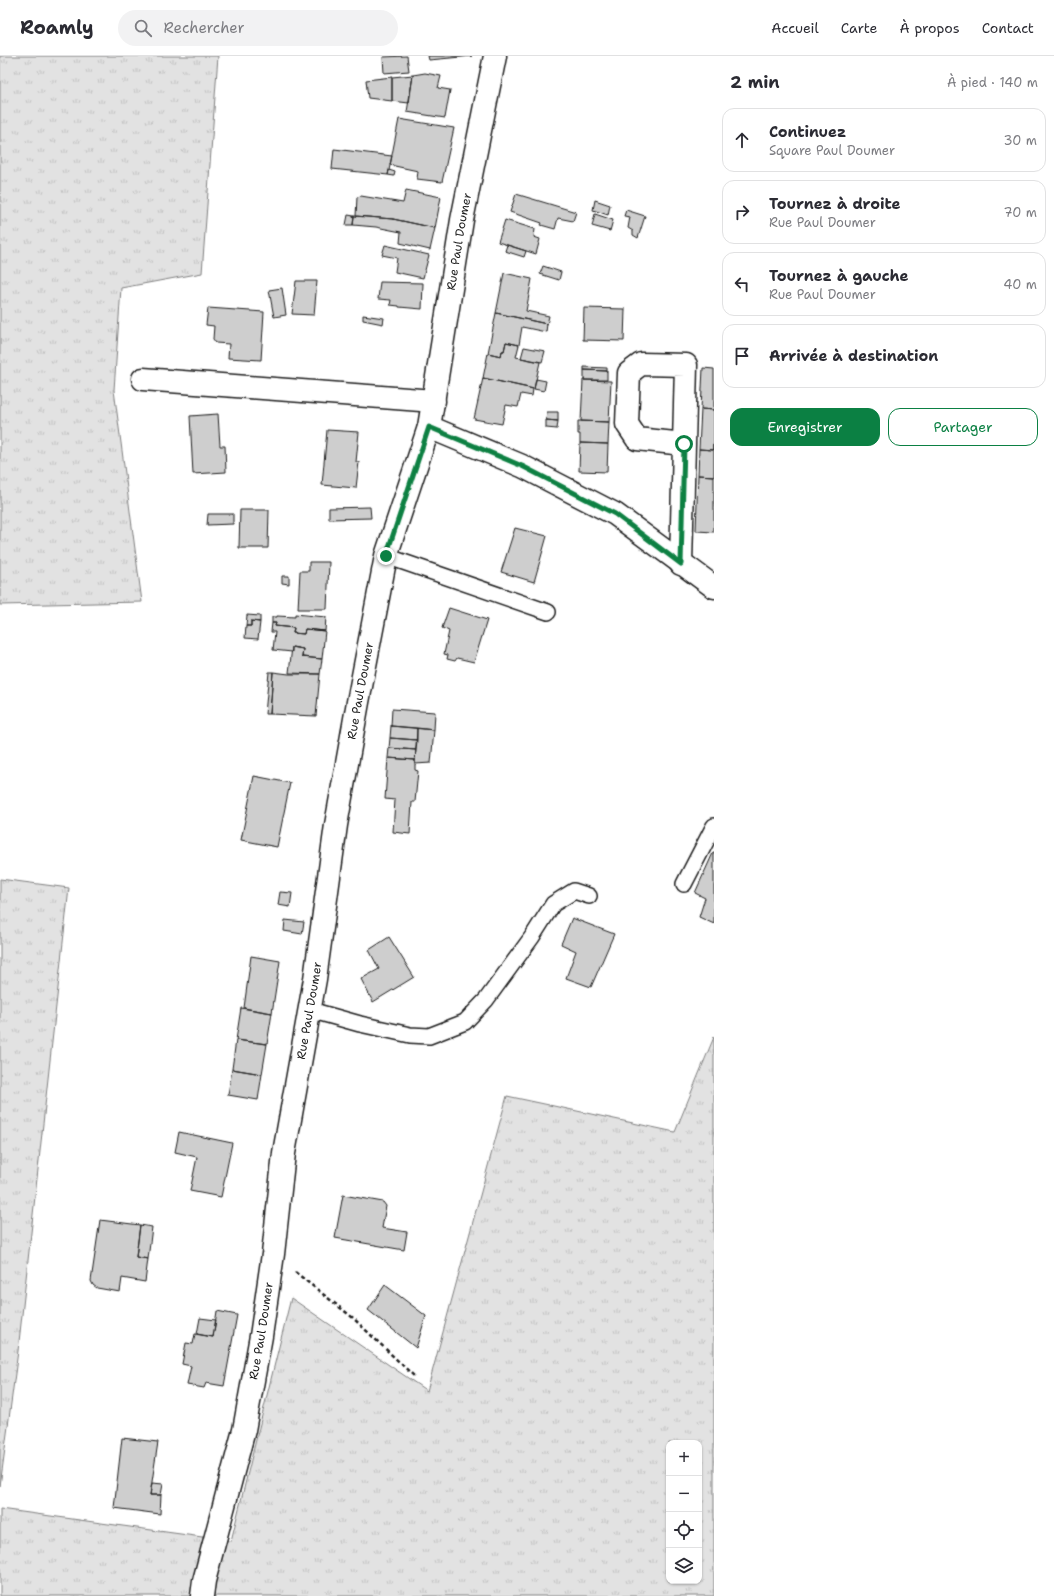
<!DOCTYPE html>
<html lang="fr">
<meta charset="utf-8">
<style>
:root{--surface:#fff;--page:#f2f2f3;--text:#2b2b33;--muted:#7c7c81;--line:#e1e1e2;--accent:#0b8043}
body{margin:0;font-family:"Shantell Sans",sans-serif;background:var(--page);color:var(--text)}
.controls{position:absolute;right:12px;bottom:12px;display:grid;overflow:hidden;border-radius:8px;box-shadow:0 1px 3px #0004}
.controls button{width:36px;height:36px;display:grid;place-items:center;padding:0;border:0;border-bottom:1px solid var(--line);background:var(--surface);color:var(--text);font:20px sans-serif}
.stop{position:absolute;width:12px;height:12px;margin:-9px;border:3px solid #0b8043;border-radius:50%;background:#fff}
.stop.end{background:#0b8043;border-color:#fff;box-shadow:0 1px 4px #0008}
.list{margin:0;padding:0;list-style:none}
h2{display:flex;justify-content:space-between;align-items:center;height:52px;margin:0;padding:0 16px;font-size:17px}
h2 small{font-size:13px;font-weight:400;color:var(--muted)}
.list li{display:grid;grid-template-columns:26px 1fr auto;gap:12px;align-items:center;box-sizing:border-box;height:64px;margin:0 8px 8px;padding:0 8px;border:1px solid var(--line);border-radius:12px}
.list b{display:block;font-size:15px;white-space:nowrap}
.list p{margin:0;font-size:13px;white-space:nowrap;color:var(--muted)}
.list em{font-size:13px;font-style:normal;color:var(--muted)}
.actions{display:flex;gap:8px;padding:12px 16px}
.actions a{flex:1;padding:9px 0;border:1px solid var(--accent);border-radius:12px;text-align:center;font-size:14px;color:var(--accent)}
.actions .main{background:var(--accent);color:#fff}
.icon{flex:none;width:22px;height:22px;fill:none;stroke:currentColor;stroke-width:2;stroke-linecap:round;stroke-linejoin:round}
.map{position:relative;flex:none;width:714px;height:1540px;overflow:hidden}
header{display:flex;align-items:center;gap:24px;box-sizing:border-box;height:56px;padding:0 20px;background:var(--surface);border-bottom:1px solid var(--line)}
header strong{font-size:19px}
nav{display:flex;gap:22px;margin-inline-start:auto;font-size:14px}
.search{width:280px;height:36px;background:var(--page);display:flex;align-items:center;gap:10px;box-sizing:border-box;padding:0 14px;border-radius:22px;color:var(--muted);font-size:15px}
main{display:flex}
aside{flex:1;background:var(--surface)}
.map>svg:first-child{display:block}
</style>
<header>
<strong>Roamly</strong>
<div class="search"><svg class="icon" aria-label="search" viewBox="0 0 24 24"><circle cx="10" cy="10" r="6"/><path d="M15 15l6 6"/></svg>Rechercher</div>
<nav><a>Accueil</a><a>Carte</a><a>À propos</a><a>Contact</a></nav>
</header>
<main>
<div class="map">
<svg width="714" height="1540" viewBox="0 0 714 1540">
<defs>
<pattern id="grass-tufts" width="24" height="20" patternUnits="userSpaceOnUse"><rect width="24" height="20" fill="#e2e2e2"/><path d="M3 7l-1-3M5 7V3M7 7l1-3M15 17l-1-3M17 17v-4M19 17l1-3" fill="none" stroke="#c1c1c1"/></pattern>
</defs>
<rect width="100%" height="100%" fill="#fff"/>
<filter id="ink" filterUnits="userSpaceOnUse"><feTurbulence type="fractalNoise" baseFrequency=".025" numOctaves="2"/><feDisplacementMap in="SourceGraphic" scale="8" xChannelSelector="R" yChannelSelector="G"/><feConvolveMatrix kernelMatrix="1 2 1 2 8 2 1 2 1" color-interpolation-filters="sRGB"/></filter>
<g filter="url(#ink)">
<path fill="url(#grass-tufts)" stroke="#7f7f7f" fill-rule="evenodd" d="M0 0H218L202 217 121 232 114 334 142 546 0 549Z
M0 823 69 832 18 1295 0 1430Z
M714 981V1540H0V1453L231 1485 291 1242 427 1335 507 1040 675 1076ZM669 1387H699V1525H669Z"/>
<path fill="#cecece" stroke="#1c1c1c" d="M407 0 409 15 384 17 383 1Z
M428 0H472L429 4Z
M425 17 441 20 438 32 450 34 445 62 407 56 413 19Z
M413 19 409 47 392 45V21Z
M392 21V45L368 42 366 24Z
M399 63 454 72 442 126 417 123 418 115 390 109Z
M334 93 392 100 388 119 332 113Z
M389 114 395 116 394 120 388 119Z
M406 134 441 141 435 172 393 163 356 160 357 141 361 140 403 147Z
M516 138 576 156 573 165 558 162 555 173 541 169 542 167 510 156Z
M595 144 610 149 608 159 593 154Z
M626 154 645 160 638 182 633 179V175L628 172 630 161 624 160Z
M595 158 613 164 610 175 592 170Z
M348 159 354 160 353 169H346Z
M354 160 393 163 435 172 430 194 400 187 401 176 376 171 353 169Z
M505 164 535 173 534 181 540 183 536 198 498 186Z
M385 189 429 199 423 222 395 216 397 202 382 199Z
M507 189 526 195 524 201 505 195Z
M543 210 561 216 559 224 540 218Z
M504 217 532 223 526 255 549 260 547 268 496 257Z
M296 225H317L314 259 292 258Z
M380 226 423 227 422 253 399 251V250L390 249 391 244 378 243Z
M282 232 286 259 274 261 269 234Z
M208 252 264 256 261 304 228 302 229 288 216 287 213 283 214 270 206 269Z
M584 252 625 253 624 285 583 284Z
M496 257 547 268 546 276 522 271 519 289 506 286 504 295H502L501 300 488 297Z
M363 259 384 262 383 268 363 264Z
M506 286 519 289 516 301 540 306 534 333 483 322 488 297 501 300 502 295H504Z
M524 291 545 295 542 306 521 302Z
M584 311 607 312V315L584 314Z
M703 312 714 313V354L701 353Z
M584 314 607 315V324H584Z
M483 322 533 333 532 340 521 338 518 351 506 349 502 368 474 363Z
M536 323 546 325 544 335 534 333Z
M583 324 611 325 609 366 581 365Z
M701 353 714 354V389L713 388V394L699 393Z
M547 356H558V365L546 364Z
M218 358 220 390H225L226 416 193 418 190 360Z
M546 364 558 365 557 373 546 372Z
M578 365 609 366 608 388 580 387V378H578Z
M327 374 359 376 356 406H359L356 432 322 429Z
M580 387 608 388 607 416 579 415Z
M713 388 714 389V420L698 419 699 393 713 394Z
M698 419 714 420V476L696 475Z
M370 451 371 462 329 463V452Z
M240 454H269L268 492H239Z
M208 458H233V468L207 469Z
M515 472 547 480 534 526 501 516Z
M309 506H329L327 553H298L300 515H309Z
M282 520H289V528L282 527Z
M449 552 487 564 474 606 457 602 455 605 447 603 448 599 444 598 449 575 442 572Z
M295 558 326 561 325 575 305 573 304 578 293 577 294 572 275 570 276 567H272V561H277V560L295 561Z
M247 559 260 560V566L251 565V570H246Z
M251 565 260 566 258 583 245 582 246 570H251Z
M272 567H276L275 570 294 572 293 577 304 578 305 573 325 575 322 603 302 601 303 593 292 591V596L273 594 275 576H271Z
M292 591 303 593 302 601 322 603 320 618 289 617Z
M269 616H273L270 658H265Z
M273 616 289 618H320L316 660 270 658Z
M392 653 435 656 434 674 391 670Z
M391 670 417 672V684L390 682Z
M417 672 434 674 431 707 415 708Z
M390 682 417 684 416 694 389 692Z
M389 692 416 694 415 704 388 702Z
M388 702 415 704V714L418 715 415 746H412L410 778 393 776 395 744 385 743Z
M254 720 290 727 277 791 241 784Z
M713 797H714V868L699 861 705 842 695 837Z
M280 836 292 837 290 851 278 849Z
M572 862 614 878 591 931 566 922 576 895 561 888Z
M285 864 304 866 302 878 284 875Z
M389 881 414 921 373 946 361 923 379 913 369 894Z
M251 900 280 905 272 957 244 952Z
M241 952 272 957 267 988 236 984Z
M236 984 267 988 262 1018 232 1013Z
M232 1013 262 1018 258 1044 228 1039Z
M179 1076 232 1087 221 1141 190 1135 197 1101 175 1096Z
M343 1139 383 1146 386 1150 382 1172 407 1176 404 1194 335 1182Z
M100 1164 140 1169 136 1201 148 1203 145 1226 122 1222 120 1236 97 1232 93 1229 91 1225Z
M140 1169 152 1171 148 1203 136 1201Z
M385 1229 426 1260 416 1292 368 1254Z
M217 1255 237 1259 224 1330 206 1327 204 1332 187 1329 191 1310 182 1308 186 1287 193 1288 195 1278 213 1281Z
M200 1262 216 1264 213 1281 197 1278Z
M122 1382 158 1386 150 1439H161L160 1458 114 1452Z
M152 1427 163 1428 161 1439H150Z"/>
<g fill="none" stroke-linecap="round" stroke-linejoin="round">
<g stroke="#1c1c1c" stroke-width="18">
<path id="lane" d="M386 500 548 556
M684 828 714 770
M310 954 360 968 410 979 429 980 465 966 486 944 532 881 553 848 574 835 589 840"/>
</g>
<g stroke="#1c1c1c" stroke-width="25">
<g id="street">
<path d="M143 323 434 345"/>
<path d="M429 371 522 410 615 458 714 531"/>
<path d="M681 508 686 309 641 308 629 317 627 368 637 383 684 388"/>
<path id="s1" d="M202 1540 204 1525 244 1374 261 1280 273 1198 284 1097 315 923 336 769 358 646 386 500 429 371 462 164 495 0"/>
</g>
</g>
<path stroke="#1c1c1c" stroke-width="2.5" stroke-dasharray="4 3" stroke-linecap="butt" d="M295 1216 352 1261 415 1321"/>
<use href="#lane" stroke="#fff" stroke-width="15"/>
<use href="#street" stroke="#fff" stroke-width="22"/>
</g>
</g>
<g fill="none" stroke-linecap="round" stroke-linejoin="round" filter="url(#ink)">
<path stroke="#0b8043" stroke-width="5" d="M386 500 429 371 522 410 615 458 681 508 684 388"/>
</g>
<g text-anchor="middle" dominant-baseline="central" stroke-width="3" stroke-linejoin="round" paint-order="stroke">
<g font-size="12" fill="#1c1c1c" stroke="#fff">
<text stroke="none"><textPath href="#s1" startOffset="1381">Rue Paul Doumer</textPath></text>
<text stroke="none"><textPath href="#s1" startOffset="920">Rue Paul Doumer</textPath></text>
<text stroke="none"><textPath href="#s1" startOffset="596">Rue Paul Doumer</textPath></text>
<text stroke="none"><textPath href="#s1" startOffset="272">Rue Paul Doumer</textPath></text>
</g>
</g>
</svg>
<div class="controls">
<button>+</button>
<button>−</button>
<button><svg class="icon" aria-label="locate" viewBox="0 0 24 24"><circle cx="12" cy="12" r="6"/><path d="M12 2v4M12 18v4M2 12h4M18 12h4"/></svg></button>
<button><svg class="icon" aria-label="layers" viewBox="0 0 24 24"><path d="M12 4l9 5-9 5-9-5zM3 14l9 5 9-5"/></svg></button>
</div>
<div class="stop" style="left:684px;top:388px"></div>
<div class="stop end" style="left:386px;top:500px"></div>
</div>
<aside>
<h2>2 min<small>À pied · 140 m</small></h2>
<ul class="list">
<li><svg class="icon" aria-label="ahead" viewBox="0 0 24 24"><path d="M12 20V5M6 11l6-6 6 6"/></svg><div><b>Continuez</b><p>Square Paul Doumer</p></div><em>30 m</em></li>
<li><svg class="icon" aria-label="right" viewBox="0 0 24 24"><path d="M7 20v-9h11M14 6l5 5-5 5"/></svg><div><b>Tournez à droite</b><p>Rue Paul Doumer</p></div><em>70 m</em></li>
<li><svg class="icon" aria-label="left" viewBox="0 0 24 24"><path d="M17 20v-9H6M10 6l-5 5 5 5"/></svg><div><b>Tournez à gauche</b><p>Rue Paul Doumer</p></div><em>40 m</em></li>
<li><svg class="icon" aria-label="arrive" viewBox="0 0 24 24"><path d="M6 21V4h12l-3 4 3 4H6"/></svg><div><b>Arrivée à destination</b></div></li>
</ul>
<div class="actions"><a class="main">Enregistrer</a><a>Partager</a></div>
</aside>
</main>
